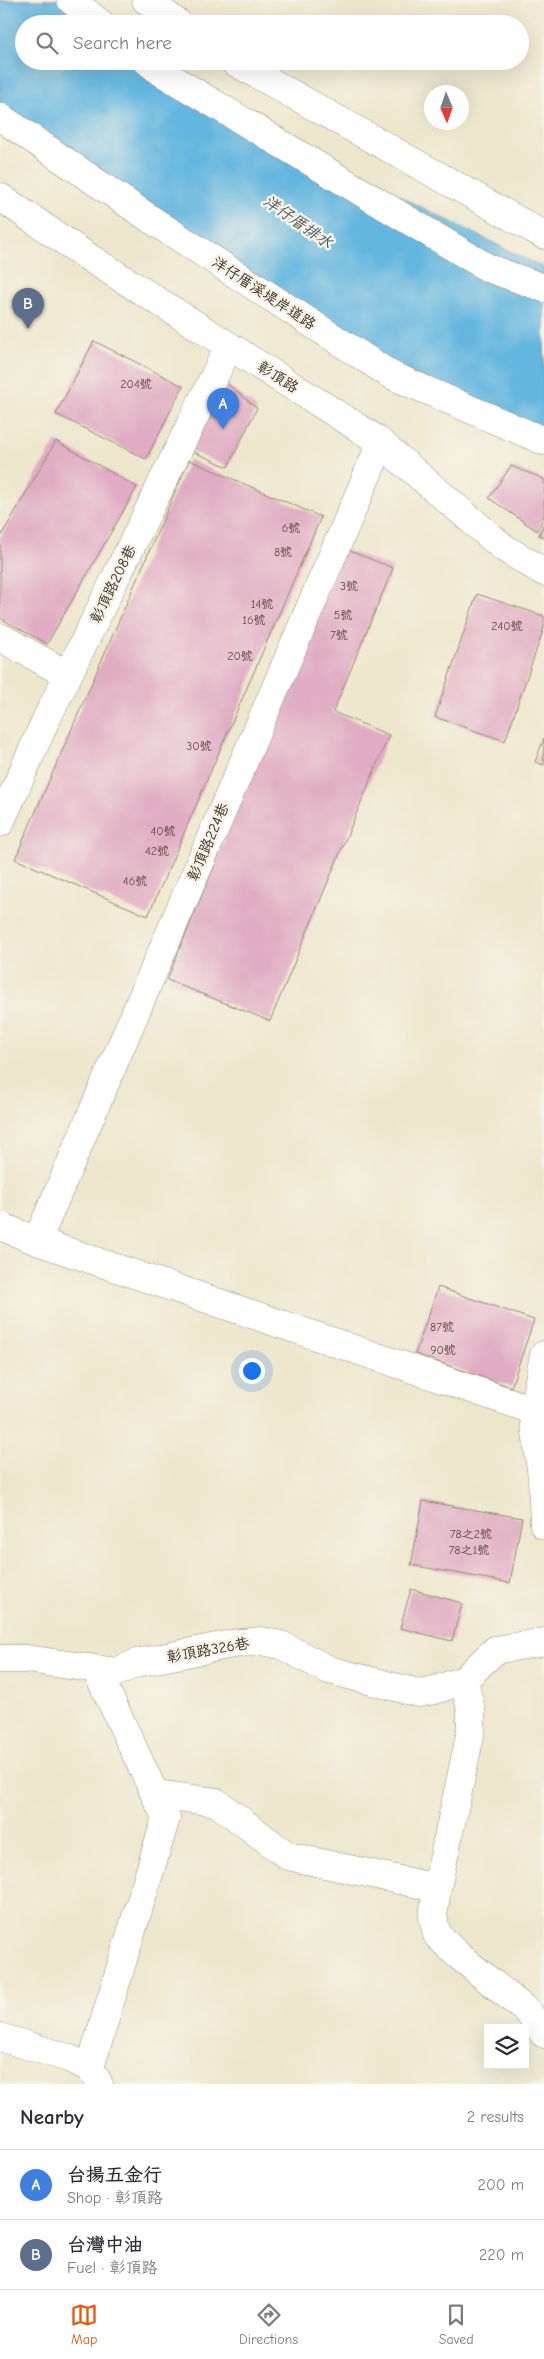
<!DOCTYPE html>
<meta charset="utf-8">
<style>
:root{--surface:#fff;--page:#f2f2f3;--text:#2b2b33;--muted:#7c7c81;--line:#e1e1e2;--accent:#ea580c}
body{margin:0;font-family:"Comic Neue","LXGW WenKai TC",sans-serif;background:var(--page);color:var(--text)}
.controls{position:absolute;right:15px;bottom:15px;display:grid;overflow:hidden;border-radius:0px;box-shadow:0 5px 20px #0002}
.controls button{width:45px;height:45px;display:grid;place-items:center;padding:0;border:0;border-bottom:1px solid var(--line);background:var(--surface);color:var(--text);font:25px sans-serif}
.compass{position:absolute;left:424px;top:85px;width:45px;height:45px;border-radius:50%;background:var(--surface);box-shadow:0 5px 20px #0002;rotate:178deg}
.you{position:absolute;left:251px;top:1370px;width:18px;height:18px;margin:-12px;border:4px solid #fff;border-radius:50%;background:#1a73e8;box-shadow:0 0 0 8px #1a73e833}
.badge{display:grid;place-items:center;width:32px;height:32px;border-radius:50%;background:var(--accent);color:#fff;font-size:16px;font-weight:700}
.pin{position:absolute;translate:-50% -41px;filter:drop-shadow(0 1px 2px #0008)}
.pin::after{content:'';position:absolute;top:26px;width:18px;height:15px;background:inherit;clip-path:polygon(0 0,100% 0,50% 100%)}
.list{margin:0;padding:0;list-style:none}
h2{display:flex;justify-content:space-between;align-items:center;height:65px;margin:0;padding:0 20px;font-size:21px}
h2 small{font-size:16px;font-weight:400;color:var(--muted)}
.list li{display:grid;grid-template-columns:32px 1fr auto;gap:15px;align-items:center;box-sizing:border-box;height:70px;padding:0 20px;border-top:1px solid var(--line)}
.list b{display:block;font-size:19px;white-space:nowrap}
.list p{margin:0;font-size:16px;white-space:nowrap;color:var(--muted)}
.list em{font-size:16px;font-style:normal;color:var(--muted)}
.icon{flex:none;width:28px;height:28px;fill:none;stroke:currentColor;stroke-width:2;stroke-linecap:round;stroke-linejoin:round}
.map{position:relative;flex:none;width:544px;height:2084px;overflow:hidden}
.search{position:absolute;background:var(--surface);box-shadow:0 5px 20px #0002;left:15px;right:15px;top:15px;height:55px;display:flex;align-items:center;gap:12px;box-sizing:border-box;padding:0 18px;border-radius:28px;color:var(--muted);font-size:19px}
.sheet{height:205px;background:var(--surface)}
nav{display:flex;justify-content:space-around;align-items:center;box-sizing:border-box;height:70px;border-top:1px solid var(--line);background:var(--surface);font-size:14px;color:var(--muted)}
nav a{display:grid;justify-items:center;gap:2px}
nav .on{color:var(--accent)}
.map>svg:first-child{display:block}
</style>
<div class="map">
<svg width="544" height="2084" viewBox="0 0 544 2084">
<rect width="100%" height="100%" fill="#f7f3e8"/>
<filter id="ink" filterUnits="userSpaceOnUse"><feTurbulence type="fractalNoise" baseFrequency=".02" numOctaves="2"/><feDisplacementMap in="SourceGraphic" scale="10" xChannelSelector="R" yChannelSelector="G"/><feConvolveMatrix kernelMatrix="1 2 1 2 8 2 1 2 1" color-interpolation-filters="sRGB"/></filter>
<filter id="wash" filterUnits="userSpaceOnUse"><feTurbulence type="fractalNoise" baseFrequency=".0096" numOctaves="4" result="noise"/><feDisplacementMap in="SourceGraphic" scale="20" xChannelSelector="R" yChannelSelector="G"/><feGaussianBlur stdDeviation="1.12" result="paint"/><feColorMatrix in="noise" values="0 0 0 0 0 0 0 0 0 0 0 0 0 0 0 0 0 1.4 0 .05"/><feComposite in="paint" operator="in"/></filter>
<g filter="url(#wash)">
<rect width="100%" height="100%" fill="#eee7cd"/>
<path fill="#63b6df" stroke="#4f707e" d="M0 0H61L90 24H24V61H137L153 74 544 268V430L399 368 158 216 0 103Z"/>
<g id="blocks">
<path fill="#e0acc3" d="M94 341 183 386 146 459 56 414Z
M225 382 257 408 228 467 189 450Z
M56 441 137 487 47 644 0 618V538Z
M189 460 321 517 148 916 15 859Z
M511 466 544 479V516L537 531 489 498Z
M544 523V537L539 535Z
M345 549 393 568 333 712 389 735 270 1021 167 980Z
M477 594 544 616V628L505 741 435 717Z
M544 738V765L535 762Z
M438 1287 534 1320 511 1387 415 1354Z
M423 1501 522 1518 510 1583 411 1565Z
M411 1589 462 1603 452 1641 400 1628Z"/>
</g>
</g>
<g filter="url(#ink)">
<use href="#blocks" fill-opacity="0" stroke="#948876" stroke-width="1"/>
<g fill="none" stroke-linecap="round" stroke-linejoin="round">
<g stroke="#948876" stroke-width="29">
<path id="minor" d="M71 0 101 24
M146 0 179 24
M147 61 158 70 488 268 544 288
M233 61 544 235
M0 117 152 220 391 375 544 441
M0 197 85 255 376 439 504 548 544 572
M0 637 68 675
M0 823 45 722 229 346
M0 1226 37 1241 533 1410
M37 1241 381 443
M544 1355 533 1410 542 1477 544 1525
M0 1659H27L117 1672 136 1663 232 1644 261 1641 281 1645 329 1670 418 1693 435 1690 464 1680 495 1650 544 1642
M464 1680 471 1710V1731L437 1888 433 1916 437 1935 459 1956 528 2012 544 2034
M155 1794 216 1802 288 1856 437 1888
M0 2037 68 2058 90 2068 99 2084
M90 2068 166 1818 96 1669"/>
</g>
<use href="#minor" stroke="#fff" stroke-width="28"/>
</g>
</g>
<g text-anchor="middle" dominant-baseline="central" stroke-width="5" stroke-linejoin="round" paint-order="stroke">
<g font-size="12" fill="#644a47">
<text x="136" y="384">204號</text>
<text x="291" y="528">6號</text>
<text x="283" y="552">8號</text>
<text x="349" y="586">3號</text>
<text x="262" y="604">14號</text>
<text x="343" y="615">5號</text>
<text x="254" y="620">16號</text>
<text x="507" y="626">240號</text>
<text x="339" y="635">7號</text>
<text x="240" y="656">20號</text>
<text x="199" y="746">30號</text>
<text x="163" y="831">40號</text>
<text x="157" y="851">42號</text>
<text x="135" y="881">46號</text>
<text x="442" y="1327">87號</text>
<text x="443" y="1350">90號</text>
<text x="471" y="1534">78之2號</text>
<text x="469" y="1550">78之1號</text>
</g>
<g font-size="15" fill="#3b2a1e" stroke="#f7f3e8">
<text transform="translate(264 293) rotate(33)">洋仔厝溪堤岸道路</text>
<text transform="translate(278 377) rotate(32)">彰頂路</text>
<text transform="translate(113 584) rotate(-64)">彰頂路208巷</text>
<text transform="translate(208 842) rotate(-67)">彰頂路224巷</text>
<text transform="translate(208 1650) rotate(-10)">彰頂路326巷</text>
</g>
<g font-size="16" font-style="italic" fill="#475458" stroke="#f7f3e8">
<text transform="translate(298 222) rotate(35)">洋仔厝排水</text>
</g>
</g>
</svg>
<div class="controls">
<button><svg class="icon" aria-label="layers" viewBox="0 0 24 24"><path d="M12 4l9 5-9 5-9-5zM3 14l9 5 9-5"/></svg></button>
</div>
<svg class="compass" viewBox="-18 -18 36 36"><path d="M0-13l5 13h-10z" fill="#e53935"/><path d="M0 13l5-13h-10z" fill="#7c7c81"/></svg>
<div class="you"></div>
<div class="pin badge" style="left:223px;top:429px;background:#3f7fe0">A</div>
<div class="pin badge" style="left:28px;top:329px;background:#5c6f8a">B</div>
<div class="search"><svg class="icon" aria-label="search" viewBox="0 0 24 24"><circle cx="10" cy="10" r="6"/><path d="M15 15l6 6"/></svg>Search here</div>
</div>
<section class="sheet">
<h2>Nearby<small>2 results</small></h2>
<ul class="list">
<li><span class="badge" style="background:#3f7fe0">A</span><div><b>台揚五金行</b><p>Shop · 彰頂路</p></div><em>200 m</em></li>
<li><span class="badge" style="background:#5c6f8a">B</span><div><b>台灣中油</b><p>Fuel · 彰頂路</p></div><em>220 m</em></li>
</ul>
</section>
<nav>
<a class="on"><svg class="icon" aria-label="map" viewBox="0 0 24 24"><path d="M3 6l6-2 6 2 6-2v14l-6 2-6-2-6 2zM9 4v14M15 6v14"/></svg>Map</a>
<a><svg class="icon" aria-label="directions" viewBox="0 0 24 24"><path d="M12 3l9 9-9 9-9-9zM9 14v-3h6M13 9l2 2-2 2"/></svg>Directions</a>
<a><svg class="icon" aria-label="saved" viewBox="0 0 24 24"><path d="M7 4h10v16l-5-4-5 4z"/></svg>Saved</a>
</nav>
